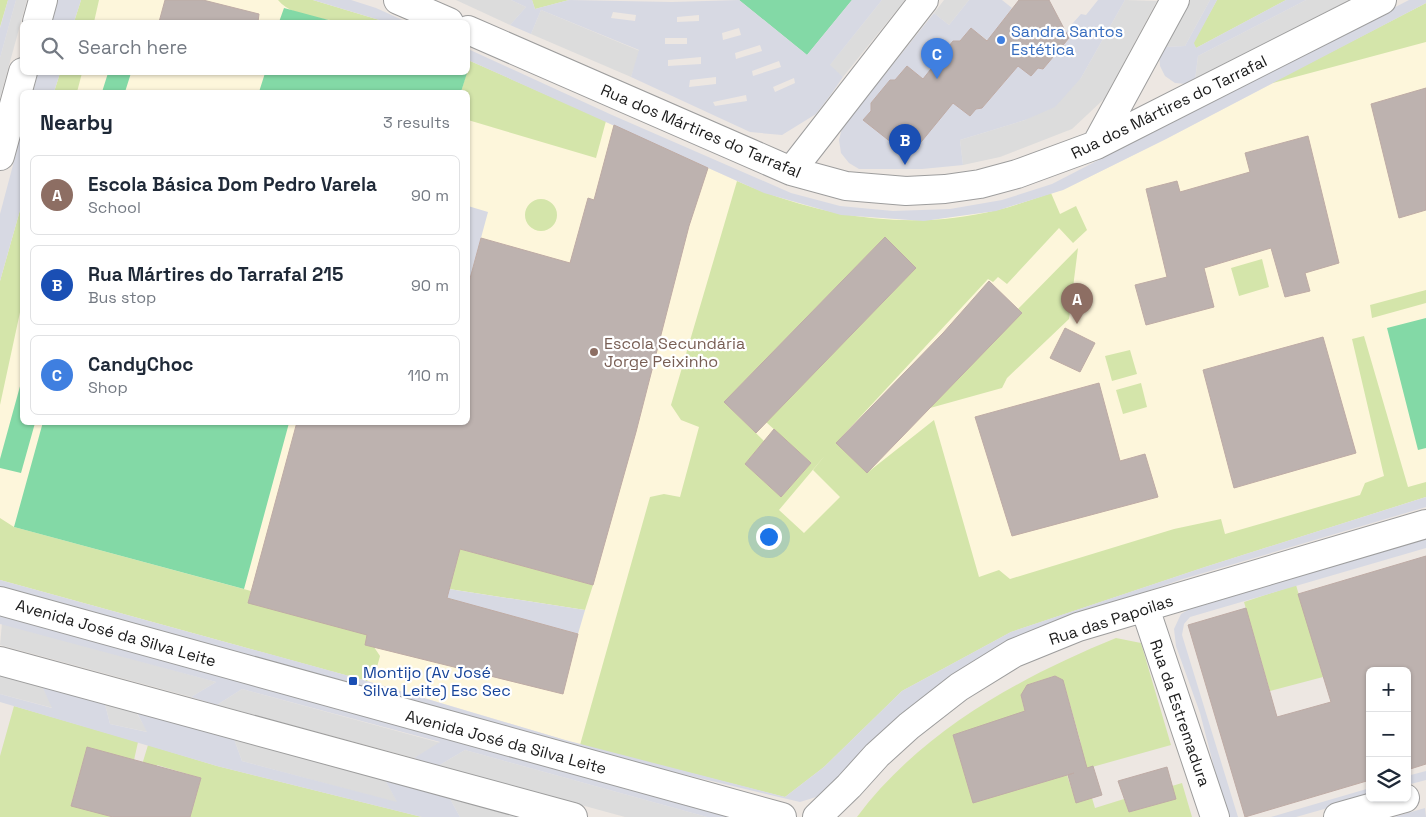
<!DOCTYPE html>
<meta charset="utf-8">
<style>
:root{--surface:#fff;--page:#f6f6f7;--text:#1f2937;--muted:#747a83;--line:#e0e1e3;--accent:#be0a31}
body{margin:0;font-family:"Space Grotesk",sans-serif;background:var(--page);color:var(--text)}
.controls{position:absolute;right:15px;bottom:15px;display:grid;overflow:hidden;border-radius:8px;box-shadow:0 1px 4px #0004}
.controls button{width:45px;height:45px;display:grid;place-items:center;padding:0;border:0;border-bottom:1px solid var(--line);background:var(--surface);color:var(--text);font:25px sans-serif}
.you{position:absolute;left:768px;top:536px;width:18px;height:18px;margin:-12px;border:4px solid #fff;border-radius:50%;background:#1a73e8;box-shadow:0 0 0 8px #1a73e833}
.badge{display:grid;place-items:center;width:32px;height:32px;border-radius:50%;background:var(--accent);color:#fff;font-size:16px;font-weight:700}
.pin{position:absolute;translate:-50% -41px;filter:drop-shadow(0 1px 2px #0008)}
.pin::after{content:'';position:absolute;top:26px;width:18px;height:15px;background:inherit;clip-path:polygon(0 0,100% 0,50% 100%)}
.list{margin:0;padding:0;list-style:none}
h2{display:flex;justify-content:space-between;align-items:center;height:65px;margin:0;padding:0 20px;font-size:21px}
h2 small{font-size:16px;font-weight:400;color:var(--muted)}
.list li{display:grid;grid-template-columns:32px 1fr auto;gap:15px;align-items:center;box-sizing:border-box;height:80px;margin:0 10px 10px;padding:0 10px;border:1px solid var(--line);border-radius:8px}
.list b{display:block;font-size:19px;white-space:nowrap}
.list p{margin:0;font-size:16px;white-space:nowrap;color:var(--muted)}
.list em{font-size:16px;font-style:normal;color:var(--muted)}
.icon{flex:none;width:28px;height:28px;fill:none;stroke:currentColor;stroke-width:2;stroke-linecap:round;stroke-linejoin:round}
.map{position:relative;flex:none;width:1426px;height:817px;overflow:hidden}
.search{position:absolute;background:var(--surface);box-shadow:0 1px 4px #0004;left:20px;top:20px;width:450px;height:55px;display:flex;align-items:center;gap:12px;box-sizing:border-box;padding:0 18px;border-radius:8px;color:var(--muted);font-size:19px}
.panel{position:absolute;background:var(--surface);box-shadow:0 1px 4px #0004;left:20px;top:90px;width:450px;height:335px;border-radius:8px}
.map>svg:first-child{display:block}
</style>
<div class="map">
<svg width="1426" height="817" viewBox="0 0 1426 817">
<rect width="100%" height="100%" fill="#ede7e2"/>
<path fill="#fdf6db" d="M81 0H313L386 22H74Z
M1426 3V497L609 753 367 681 0 580V281L22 203V422H468V92H54L60 73 468 72V60L764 193 841 215 924 221 1063 190 1166 139Z"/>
<path fill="#d4e5aa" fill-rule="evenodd" d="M0 0H8L0 27Z
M81 0H99L94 22H74Z
M278 0H313L386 22C358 22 296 23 278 0Z
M532 0H569L535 9Z
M1217 0H1286L1196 48 1193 43Z
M1426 3V42L1269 84Z
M468 60 606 121 596 158 468 120V92H461L470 61Z
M60 73H82L77 92H54Z
M737 181C819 217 909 232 997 210 1015 206 1033 199 1051 193L1060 214 1076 206 1087 230 1073 243 1059 228 1007 284 998 277 993 282 988 279 836 443 867 473 934 420 979 577 999 570 1010 579 1174 529 1221 519 1225 534 1360 495 1365 483 1384 476 1352 339 1364 336 1408 487 1426 482V497L1205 567 1011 632 902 691 824 767 785 797 580 745 650 497 664 494 680 497 699 427 681 420 671 405ZM885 237 916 268 766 422 811 463 781 497 745 464 764 441 724 402ZM827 453 813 470 840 497 804 533 779 510Z
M525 215a16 16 0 1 1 32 0a16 16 0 1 1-32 0Z
M22 203V303L0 405V281Z
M1078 248 1069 319 1007 378 1002 388 930 408 1021 313 1018 309Z
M1262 259 1269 287 1239 296 1231 268Z
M1426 290V303L1372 318 1370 305Z
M1130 350 1137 374 1112 381 1105 356Z
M1141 383 1147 407 1123 414 1116 390Z
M418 450 365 645 374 647 380 656 377 667 367 681 0 580V518L14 527 251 591 248 603Z
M460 549 593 585 585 610 449 589Z
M1296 585 1323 677 1270 691 1244 602Z
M1116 638 1141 643 1171 745 1085 769 1080 740 1063 680 1054 676 1027 685 1021 695 1034 754 994 722 953 735 973 803 1067 775 1076 802 1092 798 1095 808 1124 799 1129 812 1175 799 1172 786 1182 783 1192 817H857C920 732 1020 677 1116 638Z
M14 706 138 742 134 760 87 747 71 805 113 817H0V756Z
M148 745 217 766 422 817H190L201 778 157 765 148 793 119 817 138 778Z"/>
<path fill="#83d9a6" d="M739 0H852L807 55Z
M284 8 336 22H279Z
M108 73H131L125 92H102Z
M265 73V72L467 73 461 92H259Z
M1426 318V448L1418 450 1387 328Z
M22 379V422L35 423 21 473 0 468V459Z
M43 422 289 423 244 589 14 527Z"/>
<path fill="#dcdcdc" d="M16 0H27L0 98V58Z
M456 0H511L526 7 510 25Z
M882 0H905L843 77 829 66Z
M944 0H969L949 25 934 13Z
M1125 0 1157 1 1104 99 1072 129 1000 157 963 165 960 140 1025 120 1081 78Z
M1189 0H1210L1185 46 1164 47Z
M1306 0H1349L1195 80 1198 56Z
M541 10 640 51 631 77 531 34Z
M2 623 216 682 191 697 0 645Z
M0 672 41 684 53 708 0 694Z
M242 689 441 743 414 758 217 705Z
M104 700 134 709 148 732 110 724Z
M234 739 385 780 398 803 242 761Z
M465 750 707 817H625L438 766Z
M448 795 528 817H460Z"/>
<path fill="#d7d9e3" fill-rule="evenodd" d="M8 0H16L0 58V28Z
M58 0H81L74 22H52Z
M313 0H351L376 8 407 22H386Z
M511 0H532L535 9 569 0 672 2 739 0 807 55 852 0H882L830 65 843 77 832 93 816 114 782 135 750 132 631 77 639 50 541 10 531 34 510 25 526 7ZM613 12 636 15 635 21 611 18ZM699 15V21L677 22V17ZM739 28 741 35 723 40 722 33ZM665 38H687V44H665ZM760 45 762 51 736 59 735 53ZM701 57V64L668 66V60ZM779 61 781 67 753 76 752 71ZM716 77V84L689 87 690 80ZM794 78 795 83 775 92 773 87ZM746 95 747 101 715 106 713 102Z
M969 0H1002L1012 8 998 27 1000 33 991 43 971 28 960 41H953L935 64 936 70 927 82 907 66 895 80H890L871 103V111L912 146H917L948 99 970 116 976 109 982 108 1009 77 1008 73 1015 63 1043 69 1069 39 1066 32 1073 23 1081 14 1086 15 1098 0H1125L1081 78 1055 107 1025 120 960 140 963 165 922 169H859L849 163 841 153 839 140 842 128 934 13 949 25Z
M1210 0H1217L1194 43 1196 48 1286 0H1306L1198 56 1195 80 1186 84 1175 83 1165 76 1160 66 1159 53 1164 47 1185 46Z
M1409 0H1426V3L1166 139 1063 190 996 211 924 221 841 215 764 193 468 60V49L612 115 791 193 840 206 893 211 950 209 1002 200 1052 184Z
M38 73H60L54 92H33Z
M22 131V203L0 281V214Z
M468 206 488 212 468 286Z
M1426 497V507L1183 579 1038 628 1014 640 833 785 816 797 800 802 426 713 419 702 0 587V580L360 679 565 740 785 797 824 767 902 691 1011 632 1205 567Z
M1426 538V548L1190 617 1184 624 1182 635 1238 817H1227L1200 713 1176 646 1174 629 1181 614 1193 607Z
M449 589 585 610 578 634 447 598Z
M0 614 736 817H707L465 750 438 766 414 758 440 742 242 689 217 705 191 697 216 682 0 624Z
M41 684 104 700 110 724 147 732 135 709 199 726 234 739 242 761 397 802 385 780 448 795 460 817H422L217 766 0 702V694L52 708Z
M1426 771V780L1407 785V776Z
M1370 788V796L1296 817H1271Z
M1425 808 1426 817H1394Z"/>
<path fill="#bdb2af" stroke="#beaba5" d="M165 0H203L259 14 258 22H159Z
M1019 0H1049L1069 38 1043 69 1038 68 1031 76 1018 66 982 108 976 109 970 116 953 103 917 147 912 146 906 154 863 120 871 111V103L890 80H895L907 66 923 79 953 41H960L971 28 987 41Z
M1426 88V210L1399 218 1371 104Z
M614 125 708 168 689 226 636 432 593 585 460 549 447 598 578 634 563 694 365 645 367 635 248 603 297 422H468V286L481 238 570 263 588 198 594 200Z
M1308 136 1339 263 1305 273 1310 291 1285 297 1271 248 1204 268 1214 307 1146 325 1135 285 1167 277 1146 189 1177 181 1180 192 1250 172 1245 153Z
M885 237 916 268 756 433 724 402Z
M989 281 1022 313 867 473 836 443 943 333Z
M1065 328 1095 343 1080 372 1050 358Z
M1323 337 1356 453 1234 488 1203 370Z
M1099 383 1120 461 1145 454 1158 497 1012 536 975 417Z
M774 429 811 463 781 497 745 464Z
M1426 556V764L1407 770V671H1370V780L1245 817 1188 625 1246 608 1277 717 1331 702 1298 594Z
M1055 676 1063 680 1087 768 1093 766 1102 795 1076 803 1068 775 1074 773 973 803 953 735 1025 711 1021 695 1027 685Z
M87 747 201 778 190 817H113L71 806Z
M1167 767 1176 799 1129 812 1118 781Z"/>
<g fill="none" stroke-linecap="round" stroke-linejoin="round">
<g stroke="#9d9d9d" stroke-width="30">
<path id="street" d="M398 0 449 22
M37 22 43 0
M468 30 791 171 846 186 906 191 945 189 980 184 1017 174 1096 145 1382 0
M1096 145 1175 0
M0 156 23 72
M791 171 924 0
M0 601 782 817
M1145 608 1215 817
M0 661 573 817
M817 817 849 786 877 755 909 726 959 687 1014 653 1078 627 1426 524
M1338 817 1405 798"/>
</g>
<use href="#street" stroke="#fff" stroke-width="28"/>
</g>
<circle fill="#3f7fe0" stroke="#fff" stroke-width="2" cx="1001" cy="40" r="5"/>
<circle fill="#8d6e63" stroke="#fff" stroke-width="2" cx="594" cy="352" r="5"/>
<rect fill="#1a4fb4" stroke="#fff" stroke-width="2" x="348" y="676" width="10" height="10" rx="2.5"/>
<g text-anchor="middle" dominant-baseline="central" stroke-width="4.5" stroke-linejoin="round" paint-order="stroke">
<g font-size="16" fill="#366cbe" stroke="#fff" text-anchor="start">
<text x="1011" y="31">Sandra Santos<tspan x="1011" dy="18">Estética</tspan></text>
</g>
<g font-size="16" fill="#1c1c1c" stroke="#fff">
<text transform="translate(1169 107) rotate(-26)">Rua dos Mártires do Tarrafal</text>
<text transform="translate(701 131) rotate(23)">Rua dos Mártires do Tarrafal</text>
<text transform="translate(1111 620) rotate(-18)">Rua das Papoilas</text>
<text transform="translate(116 633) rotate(16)">Avenida José da Silva Leite</text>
<text transform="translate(1180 713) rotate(71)">Rua da Estremadura</text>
<text transform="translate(506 742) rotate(15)">Avenida José da Silva Leite</text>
</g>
<g font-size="16" fill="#785e54" stroke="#fff" text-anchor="start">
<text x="604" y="343">Escola Secundária<tspan x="604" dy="18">Jorge Peixinho</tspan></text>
</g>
<g font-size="16" fill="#164399" stroke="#fff" text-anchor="start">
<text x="363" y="672">Montijo (Av José<tspan x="363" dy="18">Silva Leite) Esc Sec</tspan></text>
</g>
</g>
</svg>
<div class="controls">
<button>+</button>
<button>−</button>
<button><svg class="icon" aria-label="layers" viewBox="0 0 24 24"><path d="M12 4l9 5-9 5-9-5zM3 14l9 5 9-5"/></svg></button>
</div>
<div class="you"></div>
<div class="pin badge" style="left:1077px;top:324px;background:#8d6e63">A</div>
<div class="pin badge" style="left:905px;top:165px;background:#1a4fb4">B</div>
<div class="pin badge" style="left:937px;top:79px;background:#3f7fe0">C</div>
<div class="search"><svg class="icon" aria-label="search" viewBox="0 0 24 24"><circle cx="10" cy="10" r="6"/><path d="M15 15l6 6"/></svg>Search here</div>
<section class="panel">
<h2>Nearby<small>3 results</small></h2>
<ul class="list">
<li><span class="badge" style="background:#8d6e63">A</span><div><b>Escola Básica Dom Pedro Varela</b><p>School</p></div><em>90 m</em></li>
<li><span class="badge" style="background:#1a4fb4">B</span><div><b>Rua Mártires do Tarrafal 215</b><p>Bus stop</p></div><em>90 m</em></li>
<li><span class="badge" style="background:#3f7fe0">C</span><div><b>CandyChoc</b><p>Shop</p></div><em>110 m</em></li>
</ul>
</section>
</div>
